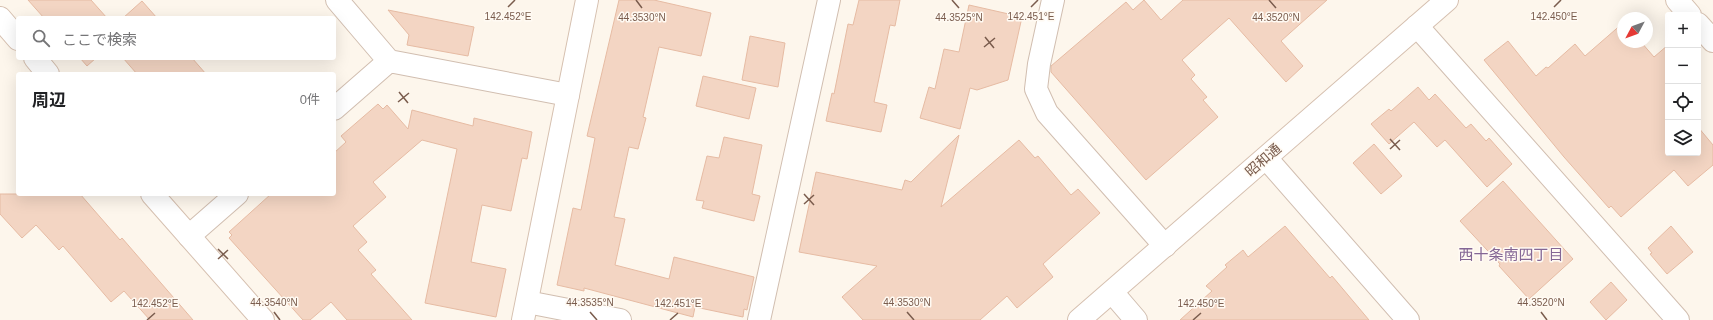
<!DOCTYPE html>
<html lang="ja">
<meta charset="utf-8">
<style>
:root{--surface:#fff;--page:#f2f2f2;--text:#202124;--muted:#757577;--line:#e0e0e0}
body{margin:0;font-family:Arial,"Noto Sans JP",sans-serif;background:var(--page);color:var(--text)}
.controls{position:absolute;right:12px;top:12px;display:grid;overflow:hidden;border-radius:4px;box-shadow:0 4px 16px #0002}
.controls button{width:36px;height:36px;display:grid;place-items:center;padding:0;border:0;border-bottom:1px solid var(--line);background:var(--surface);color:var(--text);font:20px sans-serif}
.compass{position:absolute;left:1617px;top:12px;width:36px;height:36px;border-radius:50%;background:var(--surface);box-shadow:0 4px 16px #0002;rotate:229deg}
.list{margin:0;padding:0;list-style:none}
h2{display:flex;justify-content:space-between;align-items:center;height:52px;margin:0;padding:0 16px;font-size:17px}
h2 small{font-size:13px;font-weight:400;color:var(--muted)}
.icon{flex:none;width:22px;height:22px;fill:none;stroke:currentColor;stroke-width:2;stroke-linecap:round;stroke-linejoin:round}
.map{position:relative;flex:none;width:1713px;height:320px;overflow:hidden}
.search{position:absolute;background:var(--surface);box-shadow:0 4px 16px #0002;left:16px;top:16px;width:320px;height:44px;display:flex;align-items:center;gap:10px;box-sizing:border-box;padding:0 14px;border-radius:4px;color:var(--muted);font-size:15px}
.panel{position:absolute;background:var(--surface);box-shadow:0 4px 16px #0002;left:16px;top:72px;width:320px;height:124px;border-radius:4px}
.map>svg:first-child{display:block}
</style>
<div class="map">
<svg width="1713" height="320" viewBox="0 0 1713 320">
<rect width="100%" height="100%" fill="#fdf6ec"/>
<path fill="#f3d5c3" stroke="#e6bba3" d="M28 0H91L107 18H44Z
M619 0H654L711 13 701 56 659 47 643 117 646 118 638 149 629 147 614 217 625 219 615 265 669 279 674 257 754 277 747 310 744 309 743 317 695 307 693 317 584 288V291L557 285 573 208 581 210 595 138 587 136Z
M859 0H900L895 26 890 25 874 102 887 105 881 132 826 121 832 93 834 94 848 24 853 25Z
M1144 0 1161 20 1183 0H1327L1281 41 1303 66 1286 82 1229 18 1182 60 1195 75 1191 79 1207 97 1203 100 1218 117 1146 180 1051 72V66L1126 2 1133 10Z
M142 1 157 18H123Z
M969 5 1022 17 1008 80 977 90 970 88 960 129 920 118 929 87 935 89 944 49 959 52Z
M388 10 474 27 468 56 407 45 409 35Z
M1623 23V42H1641L1654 57 1668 45V153H1698V127L1713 145V165L1688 186 1674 170 1621 217 1611 206 1609 208 1564 157 1484 60 1508 41 1536 76 1546 67 1548 68 1575 44 1585 56Z
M750 36 785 43 778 87 742 80Z
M80 58H96L87 66Z
M123 58H192L206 74H137Z
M703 76 756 88 749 119 696 106Z
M1418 87 1429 100 1435 94 1466 128 1471 124 1486 141 1489 138 1512 164 1487 187 1445 140 1437 147 1414 122 1389 144 1371 124 1389 109 1391 111Z
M378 104 383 109 387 105 408 129 412 110 473 126 474 118 532 132 527 159 522 158 511 211 482 205 471 262 506 269 496 317 425 303 457 149 422 140 373 182 386 197 353 226 367 242 358 250 376 270 371 274 412 320H347L331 302 310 320H303L229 238 232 235 229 232 271 194H334V153L346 142 341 136Z
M959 135 941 207 1019 140 1035 158 1038 156 1071 195 1078 189 1100 213 1043 264 1053 277 1017 308 1007 296 980 320H863L842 297 877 266 799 252 816 172 902 190 905 180 911 182Z
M724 137 762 145 752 194 760 196 754 221 702 208 704 201 696 200 707 156 719 158Z
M1374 144 1402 176 1381 194 1353 163Z
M1503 181 1573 259 1529 299 1499 266 1500 264 1460 221Z
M0 194H80L120 240 122 238 193 320H150L124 291 111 302 63 246 59 250 36 225 22 238 0 214Z
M1285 226 1330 278 1332 276 1369 320H1180L1212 291 1206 286 1227 267 1225 265 1243 250 1248 257Z
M1671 226 1693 252 1667 274 1650 254 1652 253 1648 248Z
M1611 282 1627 300 1606 320 1590 302Z"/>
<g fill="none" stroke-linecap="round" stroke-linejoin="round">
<g stroke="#d1beb0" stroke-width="24">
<path id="street" d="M337 0 389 61
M1053 0 1039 64 1036 89 1047 113 1165 246
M1417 26 1678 320
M334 109 389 61 568 95
M1266 158 1408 320
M189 236 237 194
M1112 292 1136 320
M527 302 620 320
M759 320 829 0"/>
</g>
<g stroke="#d6c0b0" stroke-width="24">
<path id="secondary" d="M1677 0 1690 15
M0 18 18 39
M1698 24 1713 41
M35 58 48 74
M152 194 263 320
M523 320 587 0
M1079 320 1447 0"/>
</g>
<use href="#street" stroke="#fff" stroke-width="22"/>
<use href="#secondary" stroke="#fff" stroke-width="22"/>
</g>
<path fill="none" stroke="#7a5c4d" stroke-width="1.5" d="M636 0 642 8M952 0 959 8M1269 0 1276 8M508 7 515 0M1031 7 1038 0M1554 7 1561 0M985 37 994 48M984 47 995 38M399 92 408 103M398 102 409 93M1390 139 1400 150M1390 149 1400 140M804 194 814 205M804 204 814 195M218 249 228 259M218 259 228 250M274 312 280 320M590 312 597 320M907 312 914 320M1541 312 1547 320M147 320 155 313M670 320 678 313M1193 320 1201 313"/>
<g text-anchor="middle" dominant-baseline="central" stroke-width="3" stroke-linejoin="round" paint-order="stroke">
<g font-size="14" fill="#7a5c4d" stroke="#fffaf3">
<text transform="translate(1263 160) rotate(-41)">昭和通</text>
</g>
<g font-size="15" fill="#846695" stroke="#fffaf3">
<text x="1511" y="254">西十条南四丁目</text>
</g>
</g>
<g font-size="10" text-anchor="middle" fill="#7a5c4d" stroke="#fffaf3" stroke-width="3" stroke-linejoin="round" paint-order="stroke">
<text x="508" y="20">142.452°E</text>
<text x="1031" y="20">142.451°E</text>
<text x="1554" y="20">142.450°E</text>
<text x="642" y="21">44.3530°N</text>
<text x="959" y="21">44.3525°N</text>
<text x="1276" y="21">44.3520°N</text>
<text x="274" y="306">44.3540°N</text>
<text x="590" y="306">44.3535°N</text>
<text x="907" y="306">44.3530°N</text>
<text x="1541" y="306">44.3520°N</text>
<text x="155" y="307">142.452°E</text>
<text x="678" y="307">142.451°E</text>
<text x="1201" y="307">142.450°E</text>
</g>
</svg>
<div class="controls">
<button>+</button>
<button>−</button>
<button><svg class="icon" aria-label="locate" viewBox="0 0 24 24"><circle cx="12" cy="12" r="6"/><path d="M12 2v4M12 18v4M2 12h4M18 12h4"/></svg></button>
<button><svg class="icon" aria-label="layers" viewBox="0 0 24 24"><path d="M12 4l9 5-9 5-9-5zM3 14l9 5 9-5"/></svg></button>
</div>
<svg class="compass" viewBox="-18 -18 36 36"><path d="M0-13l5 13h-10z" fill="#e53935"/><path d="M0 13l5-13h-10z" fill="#757577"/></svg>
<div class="search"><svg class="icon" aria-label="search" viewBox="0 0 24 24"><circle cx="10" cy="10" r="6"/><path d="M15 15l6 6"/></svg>ここで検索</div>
<section class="panel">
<h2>周辺<small>0件</small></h2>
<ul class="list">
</ul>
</section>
</div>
